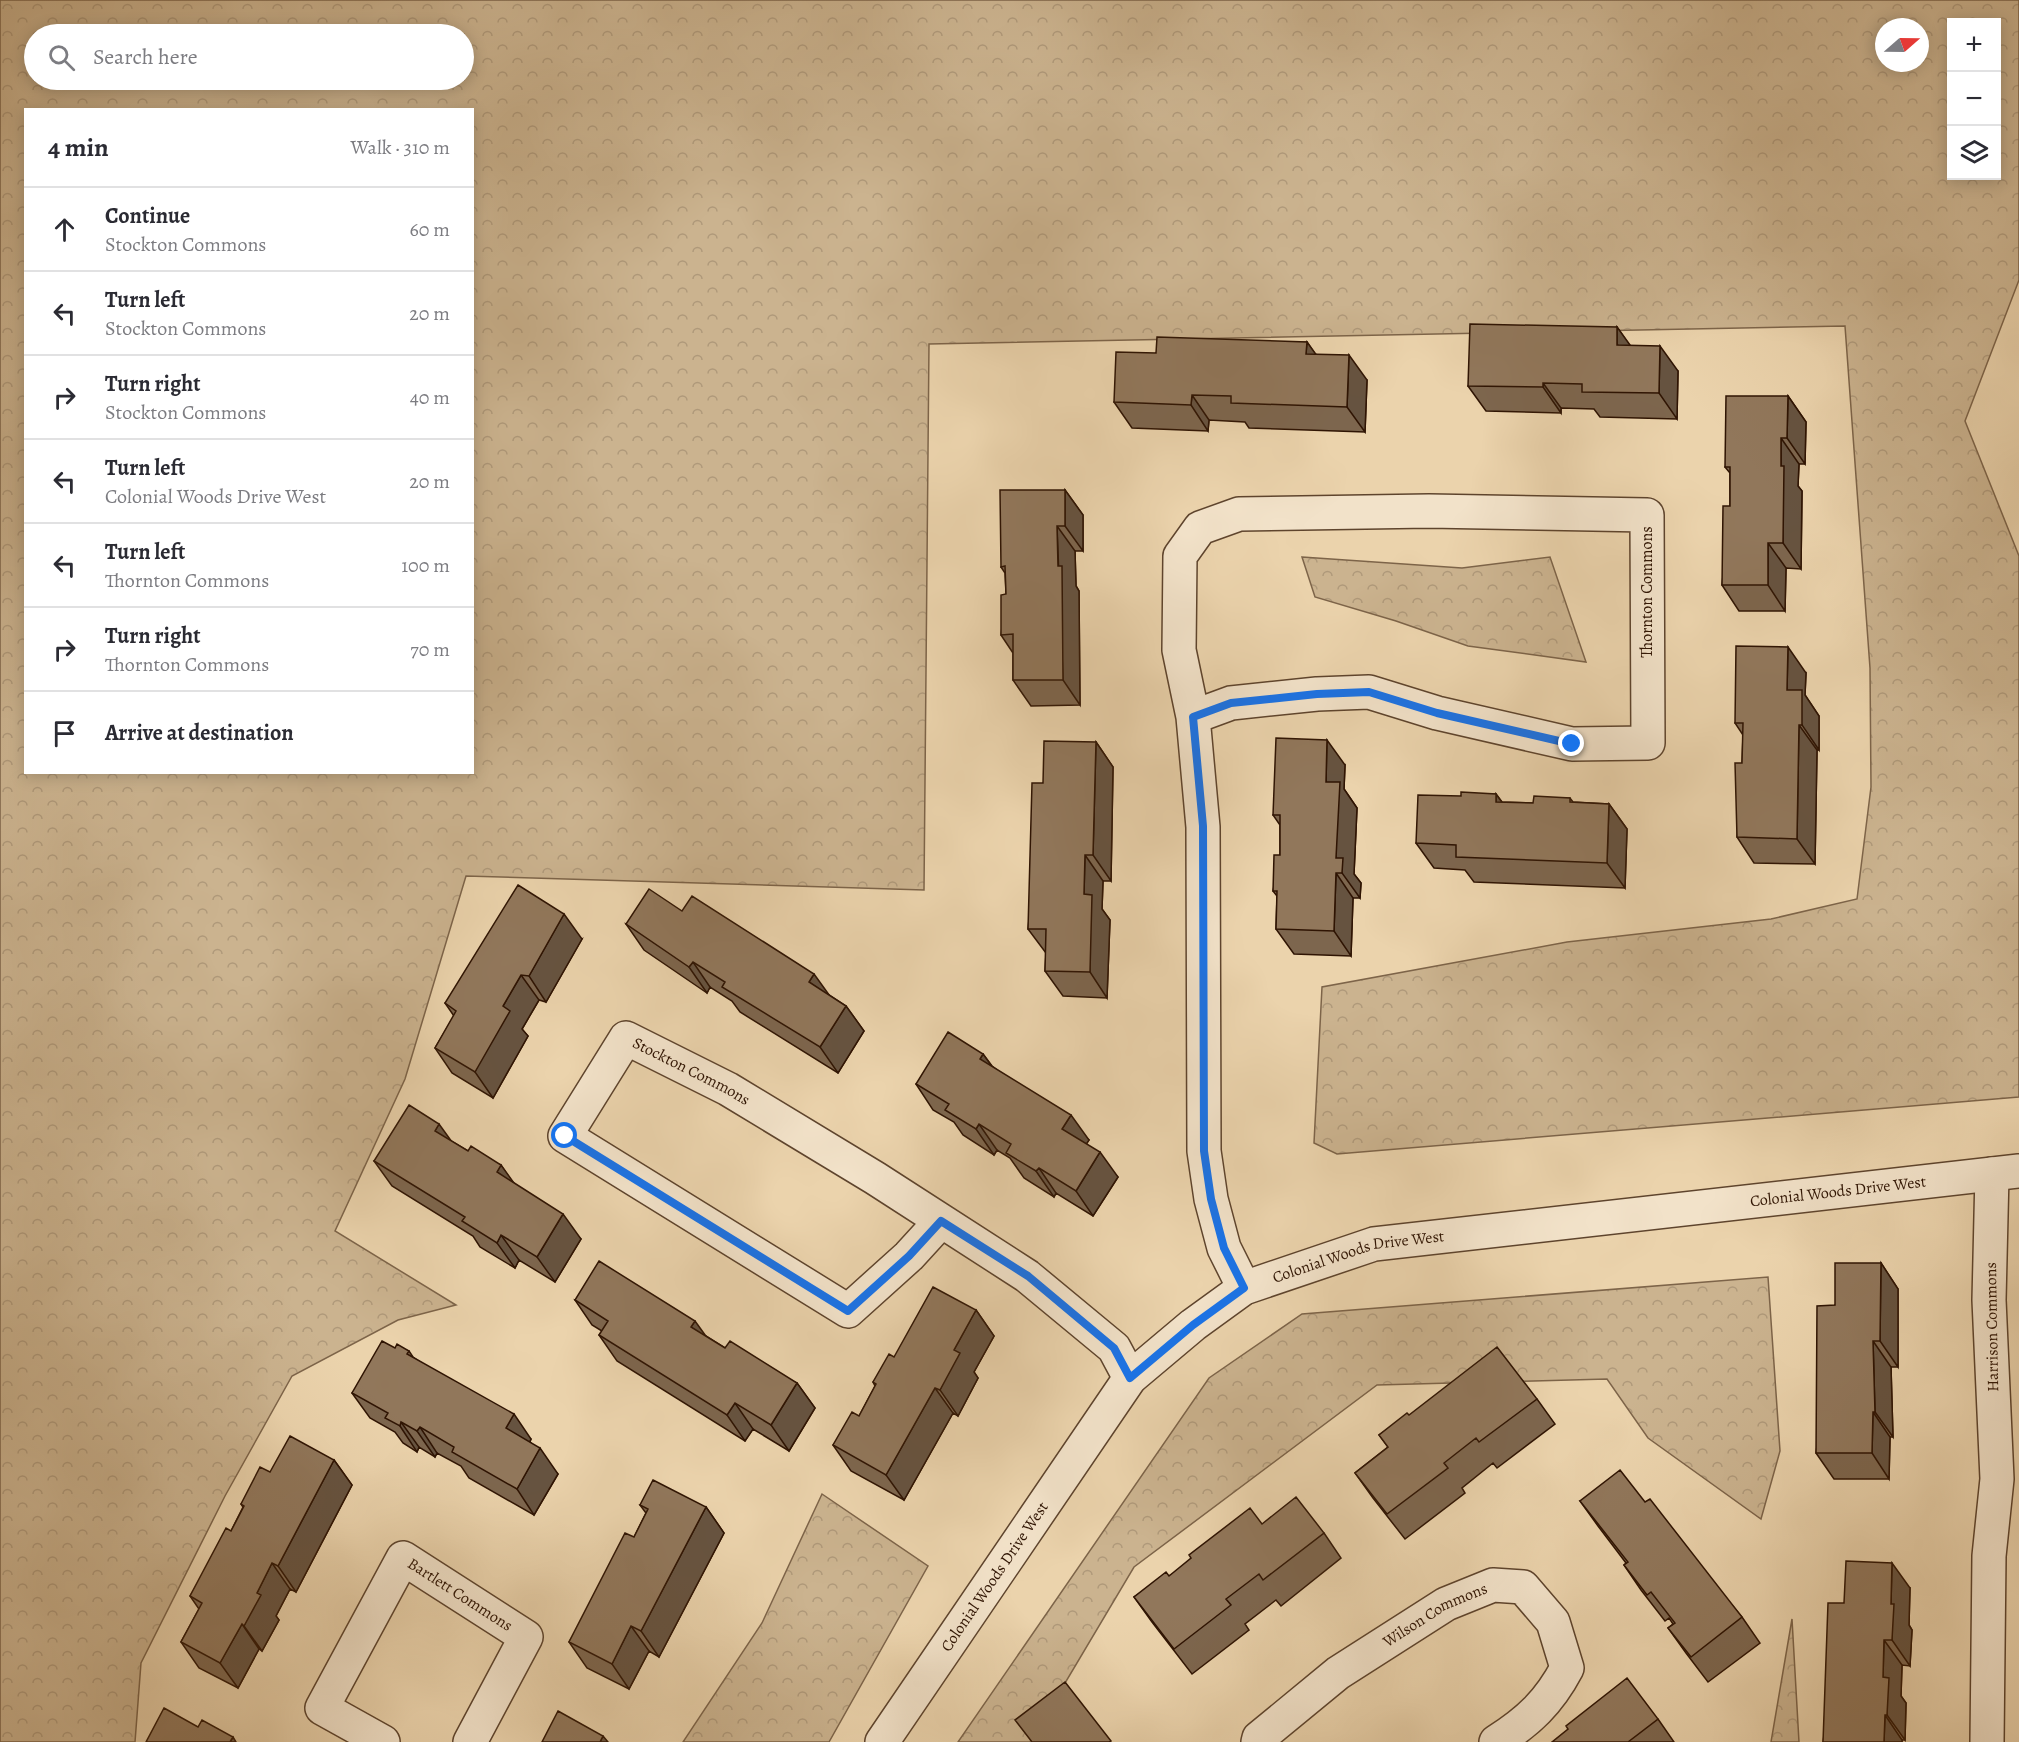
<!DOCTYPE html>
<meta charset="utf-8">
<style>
:root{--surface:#fff;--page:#f7f7f7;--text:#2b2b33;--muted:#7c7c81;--line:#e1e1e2}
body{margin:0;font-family:Alegreya,serif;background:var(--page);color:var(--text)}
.controls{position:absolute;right:18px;top:18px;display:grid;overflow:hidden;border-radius:0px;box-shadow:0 3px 15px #0003}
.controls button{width:54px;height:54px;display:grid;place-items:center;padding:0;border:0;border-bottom:2px solid var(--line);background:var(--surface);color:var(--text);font:30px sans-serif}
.compass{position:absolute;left:1875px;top:18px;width:54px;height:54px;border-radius:50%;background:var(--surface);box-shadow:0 3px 15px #0003;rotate:70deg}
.stop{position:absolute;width:18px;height:18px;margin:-14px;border:4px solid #1a73e8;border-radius:50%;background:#fff}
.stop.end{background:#1a73e8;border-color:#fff;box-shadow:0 2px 6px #0008}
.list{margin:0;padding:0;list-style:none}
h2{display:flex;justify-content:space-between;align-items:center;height:78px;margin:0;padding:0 24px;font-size:26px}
h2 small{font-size:20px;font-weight:400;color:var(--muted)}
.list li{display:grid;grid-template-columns:39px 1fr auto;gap:18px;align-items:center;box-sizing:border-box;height:84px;padding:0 24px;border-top:2px solid var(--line)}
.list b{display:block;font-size:22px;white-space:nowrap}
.list p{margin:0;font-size:20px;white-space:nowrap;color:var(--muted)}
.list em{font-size:20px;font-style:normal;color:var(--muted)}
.icon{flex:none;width:33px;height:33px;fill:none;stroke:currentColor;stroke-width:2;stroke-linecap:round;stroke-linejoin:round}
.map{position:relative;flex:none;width:2019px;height:1742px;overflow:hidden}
.search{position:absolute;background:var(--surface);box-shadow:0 3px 15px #0003;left:24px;top:24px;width:450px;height:66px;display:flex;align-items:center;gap:15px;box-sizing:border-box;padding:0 21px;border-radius:33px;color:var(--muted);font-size:22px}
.panel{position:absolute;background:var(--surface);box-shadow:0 3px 15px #0003;left:24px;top:108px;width:450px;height:666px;border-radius:0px}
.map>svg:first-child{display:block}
</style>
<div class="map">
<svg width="2019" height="1742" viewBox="0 0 2019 1742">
<defs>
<pattern id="forest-crowns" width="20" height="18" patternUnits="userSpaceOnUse" patternTransform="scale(1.5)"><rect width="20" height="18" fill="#cbb38f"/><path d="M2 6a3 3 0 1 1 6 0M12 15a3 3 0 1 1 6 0" fill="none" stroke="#af997a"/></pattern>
</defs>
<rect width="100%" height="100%" fill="#ebd3ac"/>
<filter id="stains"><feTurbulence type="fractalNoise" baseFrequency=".00333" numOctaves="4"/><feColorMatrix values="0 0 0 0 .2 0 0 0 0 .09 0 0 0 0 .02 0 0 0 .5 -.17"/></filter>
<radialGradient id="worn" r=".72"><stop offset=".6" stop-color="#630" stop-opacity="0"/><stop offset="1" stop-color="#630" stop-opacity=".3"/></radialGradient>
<path fill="url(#forest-crowns)" stroke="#7d6449" stroke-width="1.5" fill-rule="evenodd" d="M0 0H2019V280L1965 421 2019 556V1097L1337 1154 1314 1143 1322 987 1567 942 1771 919 1857 899 1871 787 1870 668 1845 326 929 344 924 890 466 876 405 1079 335 1231 456 1305 398 1320 292 1376 225 1496 141 1663 135 1742H0ZM1952 22H1996V176H1952ZM1884 27H1920V63H1884ZM34 34H464V80H34ZM26 110H472V772H26Z
M1302 557 1462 568 1550 557 1586 662 1468 646 1396 621 1315 597Z
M1768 1277 1780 1451 1761 1519 1648 1438 1607 1379 1377 1385 1134 1567 1030 1742H958L1209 1378 1302 1314Z
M822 1494 928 1566 829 1742H683L762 1623Z
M1792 1619 1799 1742H1771Z"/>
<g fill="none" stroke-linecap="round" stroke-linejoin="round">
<g stroke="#5e442d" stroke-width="36">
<g id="minor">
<path d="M1193 717 1231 703 1317 694 1369 692 1437 713 1572 744 1648 743 1647 515 1429 511 1239 514 1200 528 1180 556 1179 650 1193 717 1203 827 1204 1151 1211 1199 1224 1248 1244 1288"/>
<path id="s1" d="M941 1221 909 1256 848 1311 565 1136 626 1038 728 1089 875 1178 1027 1276 1114 1348 1130 1378"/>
<path id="s2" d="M383 1742 322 1708 403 1558 526 1637 470 1742"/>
<path id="s3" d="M882 1742 1130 1378 1193 1325 1244 1288 1374 1244 2019 1171"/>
<path id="s4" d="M1258 1742 1259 1738 1338 1673 1446 1604 1493 1585 1523 1587 1553 1622 1567 1668C1549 1702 1529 1721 1496 1742"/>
<path d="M1987 1742 1989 1556 1997 1479 1989 1300 1992 1174"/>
</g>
</g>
<use href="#minor" stroke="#f2e2c9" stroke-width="33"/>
</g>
<path fill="#7d664e" stroke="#2f1403" stroke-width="1.5" d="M1617 327 1630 346 1678 371 1677 419 1600 417 1594 409 1561 408V413L1486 411 1468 386Z
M1307 342 1315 354 1367 380 1365 432 1249 428 1245 422 1209 420 1208 431 1132 428 1114 402 1156 353Z
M1788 396 1806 422 1805 464H1799L1798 486 1802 491 1801 569 1786 568 1785 611H1739L1722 585 1730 506V473L1725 467Z
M1065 490 1083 515V551H1075L1076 586 1079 591 1080 705 1031 706 1013 680V653L1001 635 1006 594 1005 573 1001 567Z
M1806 673 1805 695 1819 716V750H1817L1815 864 1754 863 1737 837 1742 763 1743 735 1735 723Z
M1096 742 1113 767 1111 881H1103L1102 909 1110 920 1107 998 1063 996 1045 971 1046 953 1028 929 1043 783Z
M1345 765 1344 789 1357 808 1354 874 1361 883 1360 898H1353L1351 956 1294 954 1276 929 1277 896 1273 891 1280 855V825L1273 815Z
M1496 794 1502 802 1533 803 1570 798 1573 802 1609 804 1627 829 1625 888 1474 882 1465 870 1434 868 1416 843 1461 796Z
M626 924 829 995 846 1006 864 1031 838 1073 740 1012 732 1001 710 987 707 993 644 950Z
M582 939 546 1002 539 1000 522 1029 528 1036 493 1098 452 1073 435 1048 454 1016 445 1003Z
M983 1054 992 1066 1089 1140 1086 1144 1118 1177 1093 1216 1056 1193 1054 1197 1024 1178 1010 1158 997 1150 994 1155 963 1135 954 1122 933 1110 916 1084Z
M451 1141 468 1151 501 1165 513 1183 581 1239 555 1282 519 1260 515 1268 480 1247 473 1236 392 1186 374 1161Z
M1881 1263 1898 1289V1367H1891L1893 1437H1890L1889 1479H1834L1816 1453 1835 1305Z
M575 1300 706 1336 725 1348 797 1383 815 1408 789 1451 753 1429 745 1441 617 1361 599 1335 602 1331 592 1325Z
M976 1310 994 1336 974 1372 978 1378 958 1416 953 1413 904 1500 851 1471 833 1445 859 1416 875 1386 873 1382 894 1357Z
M395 1348 409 1351 413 1357 531 1439 530 1442 558 1474 534 1515 469 1478 461 1466 437 1453 435 1457 419 1447 417 1452 403 1443 395 1432 370 1418 352 1393Z
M1537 1399 1555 1424 1497 1468 1493 1463 1462 1488 1465 1493 1405 1539 1373 1498 1355 1473 1388 1447 1379 1435 1409 1415Z
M334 1460 352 1485 296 1592 290 1589 276 1616 279 1620 262 1651 259 1649 238 1688 199 1668 181 1642 199 1609 190 1596 231 1531 243 1507 241 1504 270 1472Z
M1580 1501 1645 1502 1742 1617 1760 1643 1708 1682 1686 1653 1668 1628 1673 1624 1669 1618 1665 1621 1641 1590 1624 1565 1626 1563 1598 1526Z
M640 1505 706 1507 724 1533 659 1657 649 1651 629 1689 587 1668 569 1642 634 1537 646 1513Z
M1262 1524 1324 1533 1341 1558 1281 1606 1276 1600 1245 1624 1249 1630 1192 1674 1152 1622 1134 1597 1169 1576Z
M1910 1588 1909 1625 1912 1630 1910 1666 1902 1665 1901 1696 1906 1703 1905 1740H1902V1742H1823L1844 1603Z
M1658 1719 1674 1742H1552Z"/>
<path fill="#665340" stroke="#2f1403" stroke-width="1.5" d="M1617 327 1635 352 1617 345Z
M1307 342 1325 367 1306 354Z
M1660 346 1678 371 1677 419 1659 393Z
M1349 355 1367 380 1365 432 1347 407Z
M1543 383 1561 408V413L1543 387Z
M1192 395 1209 420 1208 431 1191 405Z
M1788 396 1806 422 1805 464 1787 438Z
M1781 438 1799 464 1798 486 1802 491 1801 569 1783 543 1781 466Z
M1065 490 1083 515V551L1065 526Z
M1057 526 1075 551 1076 586 1079 591 1080 705 1063 680Z
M1768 543 1786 568 1785 611 1768 585Z
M1788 647 1806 673 1805 695 1819 716V750L1802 725 1787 690Z
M1799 725 1817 750 1815 864 1797 839Z
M1327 740 1345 765 1344 789 1357 808 1354 874 1361 883 1360 898 1342 873 1336 858 1326 782Z
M1096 742 1113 767 1111 881 1093 855Z
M1496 794 1514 819 1496 802Z
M1609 804 1627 829 1625 888 1607 863Z
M1085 855 1103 881 1102 909 1110 920 1107 998 1090 972 1084 894Z
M1336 873 1353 898 1351 956 1334 931Z
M564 914 582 939 546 1002 529 976Z
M693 962 710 987 707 993 689 967Z
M814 974 832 999 809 982Z
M521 975 539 1000 522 1029 528 1036 493 1098 475 1072 503 1006Z
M846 1006 864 1031 838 1073 820 1047Z
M983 1054 1001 1079 980 1059Z
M1071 1115 1089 1140 1080 1154 1062 1129Z
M439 1124 457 1149 435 1131Z
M979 1124 997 1150 994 1155 976 1129Z
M1100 1152 1118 1177 1093 1216 1076 1191Z
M501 1165 519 1190 497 1172Z
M1039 1168 1056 1193 1054 1197 1036 1171Z
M563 1214 581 1239 555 1282 537 1257Z
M501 1235 519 1260 515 1268 497 1243Z
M1881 1263 1898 1289V1367L1880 1341Z
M976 1310 994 1336 974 1372 978 1378 958 1416 940 1390 954 1350Z
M695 1321 713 1346 691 1327Z
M1873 1341 1891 1367 1893 1437 1875 1412Z
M797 1383 815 1408 789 1451 771 1425Z
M935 1388 953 1413 904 1500 886 1475Z
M735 1403 753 1429 745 1441 727 1415Z
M1873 1412 1890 1437 1889 1479 1872 1453Z
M514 1414 531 1439 523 1454 506 1428Z
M401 1422 419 1447 417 1452 400 1426Z
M420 1427 437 1453 435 1457 417 1431Z
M540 1448 558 1474 534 1515 517 1489Z
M334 1460 352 1485 296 1592 278 1566Z
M706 1507 724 1533 659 1657 641 1631Z
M272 1563 290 1589 276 1616 279 1620 262 1651 244 1626 257 1593Z
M1892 1563 1910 1588 1909 1625 1912 1630 1910 1666 1892 1640 1891 1604Z
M242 1624 259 1649 238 1688 220 1663Z
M631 1626 649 1651 629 1689 612 1664Z
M1884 1640 1902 1665 1901 1696 1906 1703 1905 1740 1887 1715 1883 1677Z
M1885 1715 1902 1740V1742H1884Z
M603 1736 608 1742H600Z
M233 1737 236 1742H230Z"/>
<path fill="#91775b" stroke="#2f1403" stroke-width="1.5" d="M1470 324 1617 327V345L1660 346 1659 393 1582 392V384L1543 383V387L1468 386Z
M1157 337 1307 342 1306 354 1349 355 1347 407 1231 403V396L1192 395 1191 405 1114 402 1116 352 1156 353Z
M1726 396H1788L1787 438H1781V466H1784L1783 543H1768V585H1722L1723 506H1730V467H1725Z
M1000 490H1065V526H1057L1058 566H1062L1063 680H1013V634L1001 635V595L1006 594 1005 566 1001 567Z
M1736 646 1788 647 1787 690H1802V725H1799L1797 839 1737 837 1735 763H1742L1743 723H1735Z
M1276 738 1327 740 1326 782H1340L1336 858H1343L1342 873H1336L1334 931 1276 929 1277 891H1273L1274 855H1280V815H1273Z
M1044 741 1096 742 1093 855H1085L1084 894 1092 895 1090 972 1045 971 1046 929H1028L1032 783H1043Z
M1461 792 1496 794V802L1533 803 1534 796 1570 798V802L1609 804 1607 863 1456 857V845L1416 843 1418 795 1461 796Z
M518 885 564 914 529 976 521 975 503 1006 510 1011 475 1072 435 1048 456 1011 445 1003Z
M649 889 682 911 692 896 814 974 809 982 846 1006 820 1047 722 987 725 982 693 962 689 967 626 924Z
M948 1032 983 1054 980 1059 1071 1115 1062 1129 1100 1152 1076 1191 1039 1168 1036 1171 1006 1153 1011 1144 979 1124 976 1129 945 1110 949 1104 916 1084Z
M409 1105 439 1124 435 1131 468 1151 471 1146 501 1165 497 1172 563 1214 537 1257 501 1235 497 1243 462 1221 465 1217 374 1161Z
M599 1261 695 1321 691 1327 725 1348 730 1341 797 1383 771 1425 735 1403 727 1415 599 1335 608 1321 575 1300Z
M1835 1263H1881L1880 1341H1873L1875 1412H1873L1872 1453H1816L1817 1306 1835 1305Z
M933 1287 976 1310 954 1350 960 1353 940 1390 935 1388 886 1475 833 1445 852 1412 859 1416 876 1384 873 1382 889 1354 894 1357Z
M382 1341 395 1348 397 1344 409 1351 407 1354 514 1414 506 1428 540 1448 517 1489 452 1452 454 1447 420 1427 417 1431 401 1422 400 1426 385 1418 388 1413 352 1393Z
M1497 1347 1537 1399 1479 1442 1476 1438 1444 1463 1448 1468 1387 1514 1355 1473 1388 1447 1379 1435 1407 1413 1409 1415Z
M290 1436 334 1460 278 1566 272 1563 257 1593 261 1595 244 1626 242 1624 220 1663 181 1642 202 1603 190 1596 226 1528 231 1531 244 1506 241 1504 260 1467 270 1472Z
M1620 1470 1645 1502 1650 1499 1742 1617 1691 1657 1668 1628 1675 1623 1651 1592 1647 1595 1624 1565 1628 1562 1580 1501Z
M653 1480 706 1507 641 1631 631 1626 612 1664 569 1642 625 1533 634 1537 648 1509 640 1505Z
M1296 1497 1324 1533 1263 1580 1259 1574 1226 1599 1231 1605 1174 1649 1134 1597 1166 1572 1169 1576 1191 1558 1189 1555 1250 1508 1262 1524Z
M1846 1561 1892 1563 1891 1604H1894L1892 1640H1884L1883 1677 1889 1678 1887 1715H1885L1884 1742H1823L1828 1603H1844Z
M1627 1678 1658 1719 1628 1742H1552L1568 1729 1566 1726Z
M1065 1682 1111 1741 1109 1742H1032L1015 1720Z
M164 1708 198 1727 202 1720 233 1737 230 1742H146Z
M558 1711 603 1736 600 1742H542Z"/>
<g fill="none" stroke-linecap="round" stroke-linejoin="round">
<path stroke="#1a73e8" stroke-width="8" d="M565 1136 848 1311 909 1256 941 1221 1028 1276 1114 1348 1130 1378 1193 1325 1244 1288 1224 1248 1211 1199 1204 1151 1203 826 1193 717 1231 703 1317 694 1369 692 1437 713 1572 744"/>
</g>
<g text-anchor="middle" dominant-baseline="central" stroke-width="4.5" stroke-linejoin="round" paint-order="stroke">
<g font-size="16" fill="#2f1403" stroke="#f2e2c9">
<text transform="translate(1647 592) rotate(-90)">Thornton Commons</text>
<text stroke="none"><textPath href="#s1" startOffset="651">Stockton Commons</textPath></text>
<text stroke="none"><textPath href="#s3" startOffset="1190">Colonial Woods Drive West</textPath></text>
<text stroke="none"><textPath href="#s3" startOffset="705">Colonial Woods Drive West</textPath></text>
<text transform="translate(1992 1327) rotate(-91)">Harrison Commons</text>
<text stroke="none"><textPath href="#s3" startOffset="200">Colonial Woods Drive West</textPath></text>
<text stroke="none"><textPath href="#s2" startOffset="308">Bartlett Commons</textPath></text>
<text stroke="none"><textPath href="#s4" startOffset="220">Wilson Commons</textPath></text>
</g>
</g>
<rect width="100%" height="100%" filter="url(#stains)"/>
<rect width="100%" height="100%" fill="url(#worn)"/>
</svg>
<div class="controls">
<button>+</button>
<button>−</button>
<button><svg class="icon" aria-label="layers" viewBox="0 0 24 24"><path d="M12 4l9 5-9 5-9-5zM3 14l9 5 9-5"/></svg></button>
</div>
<svg class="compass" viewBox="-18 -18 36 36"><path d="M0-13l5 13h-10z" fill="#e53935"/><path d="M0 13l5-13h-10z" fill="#7c7c81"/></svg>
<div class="stop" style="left:565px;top:1136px"></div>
<div class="stop end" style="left:1572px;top:744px"></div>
<div class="search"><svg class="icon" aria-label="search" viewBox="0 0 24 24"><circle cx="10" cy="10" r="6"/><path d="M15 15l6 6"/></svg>Search here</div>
<section class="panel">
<h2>4 min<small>Walk · 310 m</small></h2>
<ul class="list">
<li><svg class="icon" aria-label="ahead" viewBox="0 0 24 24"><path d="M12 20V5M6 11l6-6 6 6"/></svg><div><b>Continue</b><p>Stockton Commons</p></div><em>60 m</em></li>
<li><svg class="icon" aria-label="left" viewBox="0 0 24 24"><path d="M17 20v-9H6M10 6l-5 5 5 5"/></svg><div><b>Turn left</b><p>Stockton Commons</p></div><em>20 m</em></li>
<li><svg class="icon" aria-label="right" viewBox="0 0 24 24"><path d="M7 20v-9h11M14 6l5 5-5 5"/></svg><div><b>Turn right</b><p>Stockton Commons</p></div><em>40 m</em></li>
<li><svg class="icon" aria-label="left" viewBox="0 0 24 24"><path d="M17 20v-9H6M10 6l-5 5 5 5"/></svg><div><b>Turn left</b><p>Colonial Woods Drive West</p></div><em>20 m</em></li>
<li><svg class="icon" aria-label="left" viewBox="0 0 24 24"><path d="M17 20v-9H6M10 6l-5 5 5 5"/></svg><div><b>Turn left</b><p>Thornton Commons</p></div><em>100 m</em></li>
<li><svg class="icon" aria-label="right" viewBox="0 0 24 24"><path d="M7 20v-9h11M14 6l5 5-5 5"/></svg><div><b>Turn right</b><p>Thornton Commons</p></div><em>70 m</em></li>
<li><svg class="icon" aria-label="arrive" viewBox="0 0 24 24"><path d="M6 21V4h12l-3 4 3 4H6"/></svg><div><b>Arrive at destination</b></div></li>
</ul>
</section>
</div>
